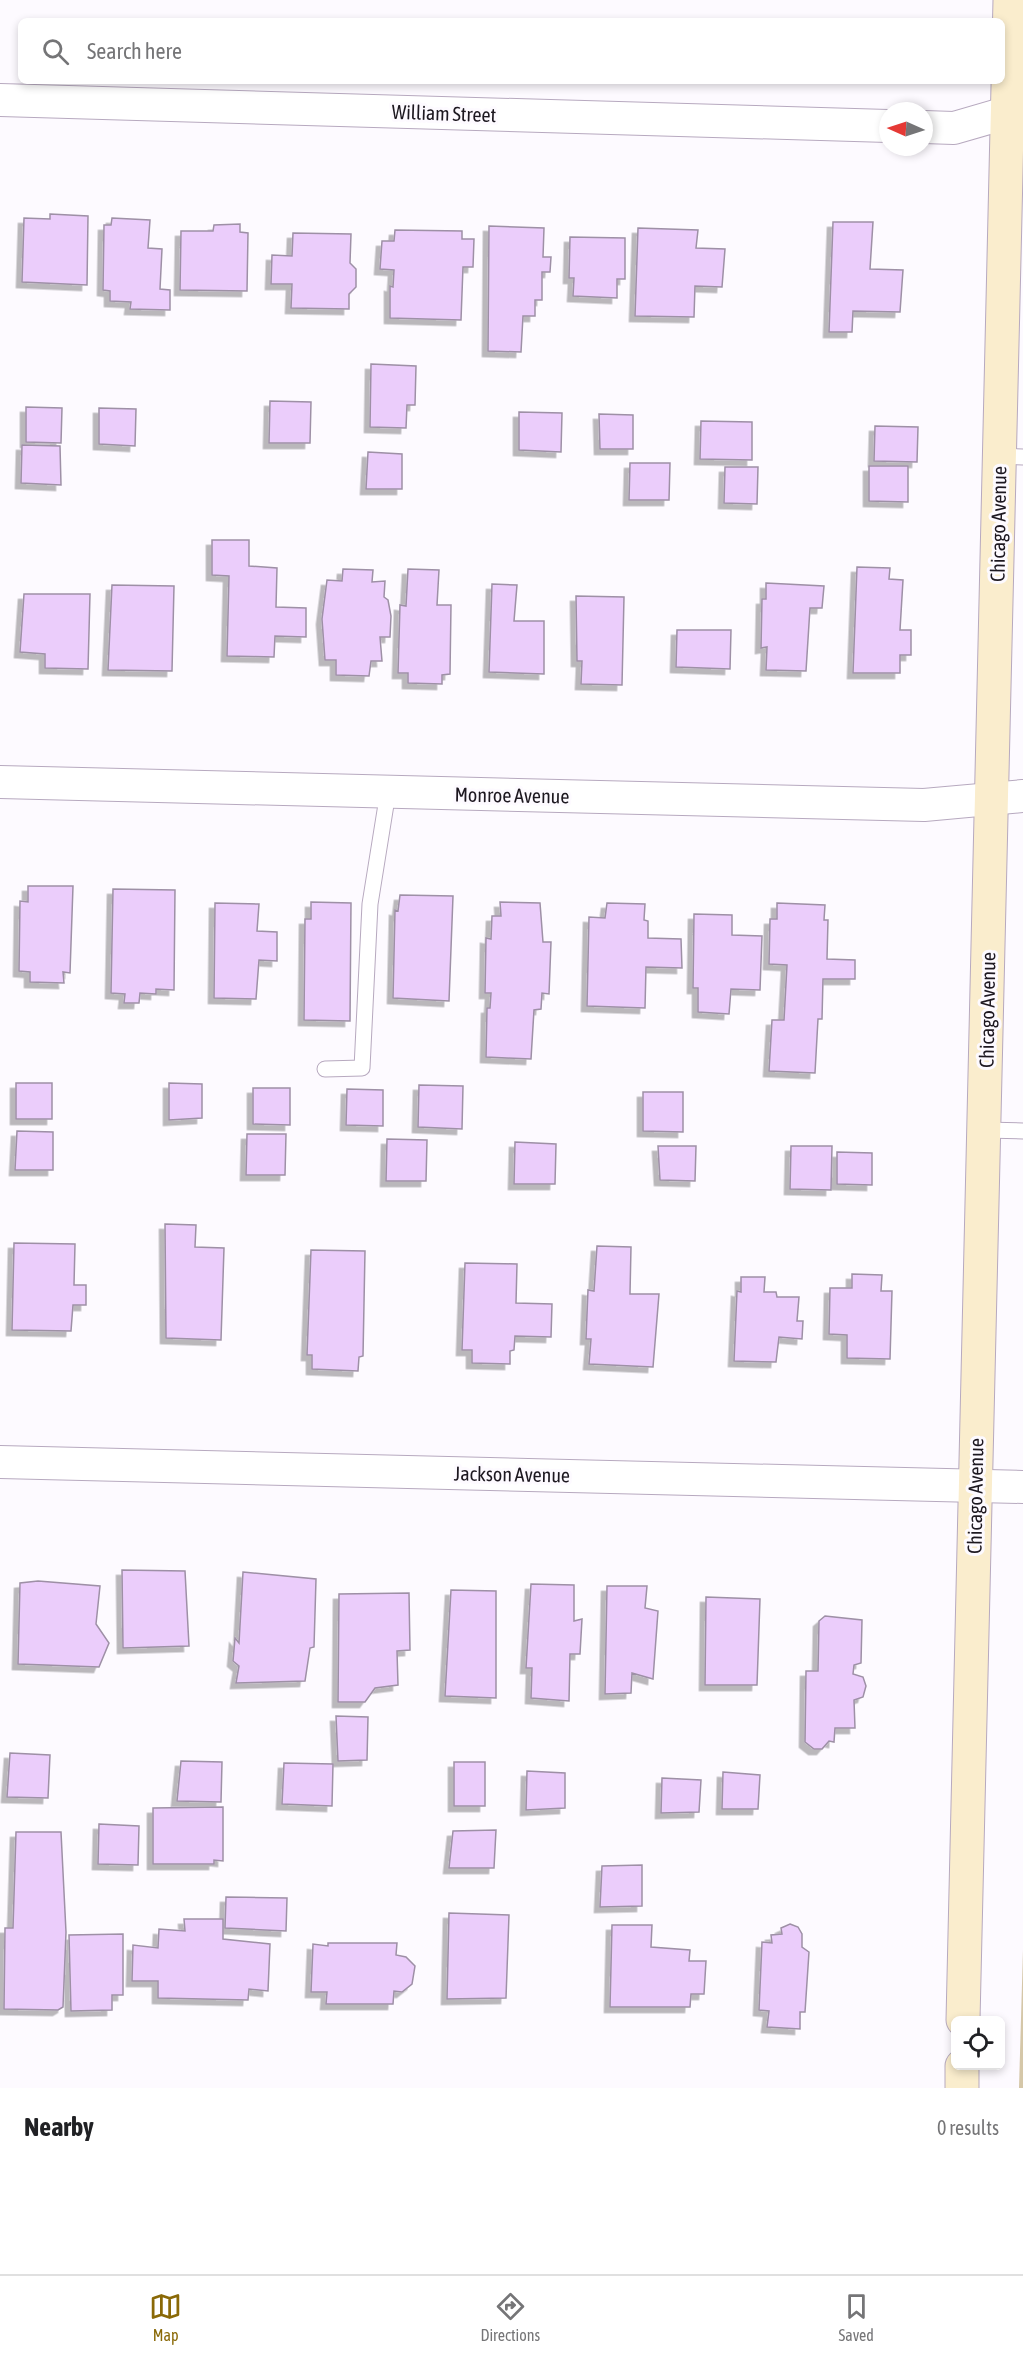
<!DOCTYPE html>
<style>
:root{--surface:#fff;--page:#f2f2f2;--text:#202124;--muted:#757577;--line:#e0e0e0;--accent:#8a6907}
body{margin:0;font-family:"Asap Condensed",sans-serif;background:var(--page);color:var(--text)}
.controls{position:absolute;right:18px;bottom:18px;display:grid;overflow:hidden;border-radius:9px;box-shadow:0 3px 9px #0003}
.controls button{width:54px;height:54px;display:grid;place-items:center;padding:0;border:0;border-bottom:2px solid var(--line);background:var(--surface);color:var(--text);font:30px sans-serif}
.compass{position:absolute;left:879px;top:102px;width:54px;height:54px;border-radius:50%;background:var(--surface);box-shadow:0 3px 9px #0003;rotate:273deg}
.list{margin:0;padding:0;list-style:none}
h2{display:flex;justify-content:space-between;align-items:center;height:78px;margin:0;padding:0 24px;font-size:26px}
h2 small{font-size:20px;font-weight:400;color:var(--muted)}
.icon{flex:none;width:33px;height:33px;fill:none;stroke:currentColor;stroke-width:2;stroke-linecap:round;stroke-linejoin:round}
.map{position:relative;flex:none;width:1023px;height:2088px;overflow:hidden}
.search{position:absolute;background:var(--surface);box-shadow:0 3px 9px #0003;left:18px;right:18px;top:18px;height:66px;display:flex;align-items:center;gap:15px;box-sizing:border-box;padding:0 21px;border-radius:9px;color:var(--muted);font-size:22px}
.sheet{height:186px;background:var(--surface)}
nav{display:flex;justify-content:space-around;align-items:center;box-sizing:border-box;height:84px;border-top:2px solid var(--line);background:var(--surface);font-size:16px;color:var(--muted)}
nav a{display:grid;justify-items:center;gap:3px}
nav .on{color:var(--accent)}
.map>svg:first-child{display:block}
</style>
<div class="map">
<svg width="1023" height="2088" viewBox="0 0 1023 2088">
<defs>
<filter id="shadow"><feDropShadow dx="-5.5" dy="5.5" stdDeviation="0" flood-color="#0004"/></filter>
</defs>
<rect width="100%" height="100%" fill="#fdfaff"/>
<path fill="#d5c7a8" d="M1023 1949V2088H1019Z"/>
<path fill="#ebcdfb" stroke="#9e90a6" stroke-width="1.5" filter="url(#shadow)" d="M50 214 88 216 87 285 22 282 24 218 50 219Z
M112 218 150 220 148 248 162 249 160 289 170 290V310L130 309 131 302 110 301V291L103 290 104 225H111Z
M833 222H873L870 269 903 270 900 312 853 311 852 332H829Z
M240 224V232L248 233 247 291 180 290 181 231H213L214 225Z
M489 226 544 228 543 257H551L550 272H542V300H535V316H523L521 352 488 351Z
M638 228 698 230 696 248 725 249 722 287 695 286 694 317 635 316Z
M395 230 462 231V239H474L473 267H463L461 320 390 318V286L393 287 394 270 380 269 382 241H394Z
M293 233 351 234 350 263 356 269V287L349 294V309L291 308 292 284H271L272 255 292 256Z
M570 237 625 238V279H617V298L573 296 574 278H569Z
M371 364 416 366 415 405H407L406 428 370 427Z
M270 401 311 402 310 443H269Z
M26 407 62 408 61 443 26 442Z
M99 408 136 409 135 446 99 444Z
M519 412 562 413 561 452 519 450Z
M599 414 633 415V449H600Z
M701 421 752 422V460L700 459Z
M875 426 918 427 917 462 874 461Z
M22 445 60 446 61 485 21 483Z
M368 452 402 454V489H366Z
M630 463H670L669 500H629Z
M869 466H908V502L869 501Z
M725 467H758L757 504 724 503Z
M212 540H249V566L277 568 276 607 306 608V637L275 636 274 657 227 656 229 576 212 575Z
M857 567 890 568 889 579 903 580 900 630H911V655H900V673H853Z
M343 569 373 570 372 582 385 581 384 597 388 600 391 616 390 637H380L382 661H371L369 676 336 675V660H325L322 619 327 580 342 581Z
M408 569 439 570 437 605H451L450 674 442 675V684L408 683V673H398L400 605 406 606Z
M766 583 824 586 822 608H810L806 671 766 670 767 647 761 648 762 599H766Z
M492 584 517 585 514 621H544V674L489 672Z
M112 585 174 586 172 671 108 670Z
M24 594H90L88 669 45 668V654L20 652Z
M576 596 624 597 622 685 581 684 582 661H577Z
M677 630H731L730 669 676 667Z
M28 886H73L70 973 63 972 64 983 30 982V972L19 971 20 901 28 902Z
M113 889 175 890 174 990 156 989V994L140 993 139 1003H124L125 994 111 993Z
M400 895 453 896 449 1001 393 998 395 910 398 911Z
M311 902 351 903 350 1021 304 1020 305 919H311Z
M500 902 540 903 543 942H551L549 994 542 993 541 1009 534 1010 531 1059 486 1057 487 1008H490L491 993H485L486 938 491 939 492 916H501Z
M215 903 259 904 257 931 277 932V961L259 960 256 999 214 998Z
M607 903 645 904 644 920 648 921V938L681 939 682 968 646 967 645 1008 587 1006 589 917 605 918Z
M777 903 825 905 824 920H828L827 959 855 960V979H823L822 1019H818L815 1073 769 1071 772 1020H784L787 965 769 964 770 919H777Z
M694 914 732 915V935L762 936 760 990 731 989 729 1014 698 1012V988H693Z
M16 1083H52V1119H16Z
M169 1083 202 1084V1118L169 1120Z
M419 1085 463 1086 462 1129 418 1127Z
M253 1088H290V1125L253 1124Z
M347 1089 383 1090V1126L346 1125Z
M643 1092H683V1132L643 1131Z
M17 1131 53 1132V1170H15Z
M247 1134H286L285 1175H246Z
M387 1139 427 1140 426 1181H386Z
M515 1142 556 1144 555 1184H514Z
M658 1146H696L695 1181 660 1180Z
M791 1146H832L831 1190 790 1189Z
M837 1152 872 1153V1185L837 1184Z
M165 1224 196 1225 195 1247 224 1248 221 1340 166 1338Z
M14 1243 75 1244 74 1285H86V1305H73L71 1331 12 1330Z
M597 1246 631 1247 630 1294H659L653 1367 589 1364 591 1339H586L588 1290 594 1291Z
M311 1250 365 1251 363 1356 359 1357 358 1371 312 1369V1355H307Z
M465 1263 517 1264 516 1303 552 1304 551 1337 515 1336 514 1350 510 1351V1364L472 1363V1350H462Z
M852 1274 882 1275 881 1291H892L890 1359 847 1358V1335L829 1334 830 1288H852Z
M741 1277H765L764 1292H776L777 1297H799L797 1321H803L802 1339 779 1337 776 1362 734 1361 737 1291 741 1292Z
M122 1570 185 1571 189 1646 123 1648Z
M243 1572 316 1579 314 1647 310 1648 305 1681 236 1683 239 1666 233 1661 235 1638 239 1643Z
M38 1581 100 1586 96 1624 109 1643 99 1667 18 1664 20 1583Z
M531 1584 574 1585V1621L582 1619 580 1654H570L569 1701 531 1698 532 1668H526Z
M607 1586H647L645 1608 658 1611 653 1679 632 1673 631 1693 605 1694Z
M451 1590 496 1591V1698L445 1696Z
M409 1593 410 1650 397 1651 398 1685 375 1688 365 1702H338L339 1594Z
M706 1597 760 1599 757 1685H705Z
M825 1616 862 1620 861 1663 854 1665 853 1674 863 1677 866 1686 863 1697 854 1700 855 1728H835L834 1742 829 1741 822 1749H814L805 1742 806 1671H818L819 1621Z
M336 1716 368 1717 367 1760 338 1761Z
M10 1753 50 1755 48 1798 7 1797Z
M181 1761 222 1762 221 1802 177 1801Z
M454 1762H485V1806H454Z
M284 1763 333 1764 332 1806 282 1804Z
M527 1771 565 1773V1808L526 1810Z
M723 1772 760 1775 758 1809H722Z
M662 1778 701 1780 699 1812 661 1813Z
M223 1807V1861L214 1860V1864H153V1808Z
M99 1824 139 1826 138 1865 98 1864Z
M496 1830 494 1868H449L453 1831Z
M16 1832H61L66 1932 63 2007 58 2010 4 2009 5 1928H13Z
M642 1865V1906L600 1907 602 1866Z
M226 1897 287 1898 286 1931 225 1928Z
M449 1913 509 1915 506 1998 447 1999Z
M184 1919H223V1939L270 1944 268 1991 249 1989 248 2000 158 1998V1981H132L133 1945 158 1948 159 1929 185 1931Z
M790 1924 798 1927 802 1934V1947L809 1952 805 2012H800V2029L767 2027 769 2011 759 2010 762 1942 772 1943 771 1935 782 1934 781 1928Z
M612 1925H652L651 1947 690 1950 689 1961H706L704 1994H691L690 2007H610Z
M123 1934V1995H112V2010L71 2011 69 1935Z
M328 1943H397L396 1955 406 1957 415 1966 412 1984 402 1992 394 1991 393 2004H326L327 1992H311L313 1944 328 1946Z"/>
<g fill="none" stroke-linecap="round" stroke-linejoin="round">
<g stroke="#b7a9bf" stroke-width="17">
<path id="lane" d="M1000 456 1023 457
M325 1069 362 1068 370 904 388 792
M984 1130 1023 1131"/>
</g>
<g stroke="#b7a9bf" stroke-width="34">
<path id="street" d="M0 100 888 126
M924 127 954 128 1023 108
M0 782 924 805 1023 796
M0 1462 1023 1487"/>
</g>
<g stroke="#b7a9bf" stroke-width="35">
<path id="secondary" d="M963 2020 1010 0
M962 2088V2066"/>
</g>
<use href="#lane" stroke="#fff" stroke-width="15"/>
<use href="#street" stroke="#fff" stroke-width="32"/>
<use href="#secondary" stroke="#faedcd" stroke-width="33"/>
</g>
<g text-anchor="middle" dominant-baseline="central" stroke-width="6" stroke-linejoin="round" paint-order="stroke">
<g font-size="20" fill="#1d1820" stroke="#fdfaff">
<text transform="translate(444 113) rotate(2)">William Street</text>
<text transform="translate(998 524) rotate(-89)">Chicago Avenue</text>
<text transform="translate(512 795) rotate(1)">Monroe Avenue</text>
<text transform="translate(987 1010) rotate(-89)">Chicago Avenue</text>
<text transform="translate(512 1474) rotate(1)">Jackson Avenue</text>
<text transform="translate(975 1496) rotate(-89)">Chicago Avenue</text>
</g>
</g>
</svg>
<div class="controls">
<button><svg class="icon" aria-label="locate" viewBox="0 0 24 24"><circle cx="12" cy="12" r="6"/><path d="M12 2v4M12 18v4M2 12h4M18 12h4"/></svg></button>
</div>
<svg class="compass" viewBox="-18 -18 36 36"><path d="M0-13l5 13h-10z" fill="#e53935"/><path d="M0 13l5-13h-10z" fill="#757577"/></svg>
<div class="search"><svg class="icon" aria-label="search" viewBox="0 0 24 24"><circle cx="10" cy="10" r="6"/><path d="M15 15l6 6"/></svg>Search here</div>
</div>
<section class="sheet">
<h2>Nearby<small>0 results</small></h2>
<ul class="list">
</ul>
</section>
<nav>
<a class="on"><svg class="icon" aria-label="map" viewBox="0 0 24 24"><path d="M3 6l6-2 6 2 6-2v14l-6 2-6-2-6 2zM9 4v14M15 6v14"/></svg>Map</a>
<a><svg class="icon" aria-label="directions" viewBox="0 0 24 24"><path d="M12 3l9 9-9 9-9-9zM9 14v-3h6M13 9l2 2-2 2"/></svg>Directions</a>
<a><svg class="icon" aria-label="saved" viewBox="0 0 24 24"><path d="M7 4h10v16l-5-4-5 4z"/></svg>Saved</a>
</nav>
